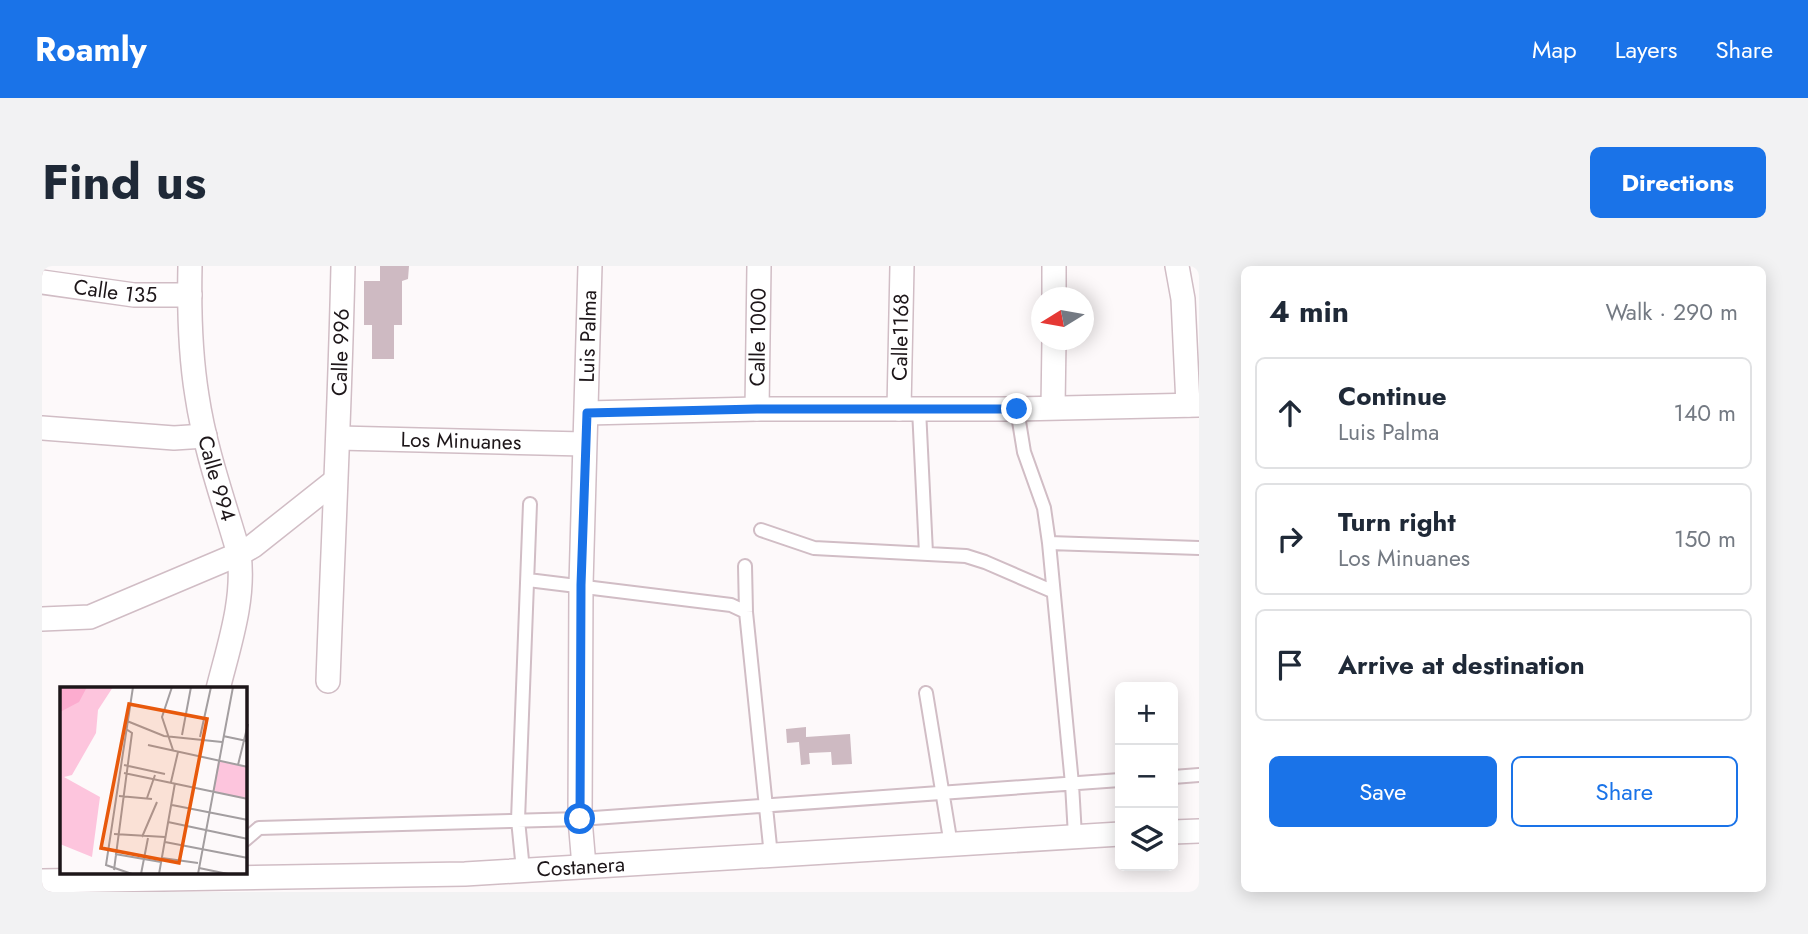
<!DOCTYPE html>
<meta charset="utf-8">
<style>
:root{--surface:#fff;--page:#f2f2f3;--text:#1f2937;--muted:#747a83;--line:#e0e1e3;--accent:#1a73e8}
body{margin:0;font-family:Jost,sans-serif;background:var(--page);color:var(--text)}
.controls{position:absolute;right:21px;bottom:21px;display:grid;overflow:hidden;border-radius:10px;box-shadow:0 4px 18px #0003}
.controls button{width:63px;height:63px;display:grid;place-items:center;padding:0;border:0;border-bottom:2px solid var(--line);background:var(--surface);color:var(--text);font:35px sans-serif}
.compass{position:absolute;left:989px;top:21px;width:63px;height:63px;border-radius:50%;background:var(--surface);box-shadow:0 4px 18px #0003;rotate:259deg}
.stop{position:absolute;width:21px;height:21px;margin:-16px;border:5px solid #1a73e8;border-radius:50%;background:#fff}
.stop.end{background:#1a73e8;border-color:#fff;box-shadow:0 2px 7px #0008}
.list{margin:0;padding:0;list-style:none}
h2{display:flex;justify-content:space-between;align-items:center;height:91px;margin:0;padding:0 28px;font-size:30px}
h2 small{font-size:23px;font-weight:400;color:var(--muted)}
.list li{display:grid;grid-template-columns:46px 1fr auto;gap:21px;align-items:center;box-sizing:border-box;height:112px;margin:0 14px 14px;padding:0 14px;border:2px solid var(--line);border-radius:10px}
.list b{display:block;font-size:26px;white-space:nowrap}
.list p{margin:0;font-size:23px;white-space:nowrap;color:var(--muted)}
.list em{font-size:23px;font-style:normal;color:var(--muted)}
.actions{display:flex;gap:14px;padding:21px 28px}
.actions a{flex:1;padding:16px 0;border:2px solid var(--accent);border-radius:10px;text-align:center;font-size:24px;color:var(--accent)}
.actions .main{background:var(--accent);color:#fff}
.icon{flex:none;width:38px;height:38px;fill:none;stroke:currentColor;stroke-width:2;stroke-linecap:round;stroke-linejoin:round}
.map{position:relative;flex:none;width:1157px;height:626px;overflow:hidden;border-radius:10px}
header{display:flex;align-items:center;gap:42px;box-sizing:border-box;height:98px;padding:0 35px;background:var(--accent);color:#fff}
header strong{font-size:33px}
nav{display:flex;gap:38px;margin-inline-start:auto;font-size:24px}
.intro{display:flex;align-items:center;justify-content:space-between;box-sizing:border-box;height:168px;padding:0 42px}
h1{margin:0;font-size:49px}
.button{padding:18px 32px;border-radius:10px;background:var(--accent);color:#fff;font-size:24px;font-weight:700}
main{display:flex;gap:42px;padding:0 42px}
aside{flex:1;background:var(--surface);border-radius:10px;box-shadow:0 4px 18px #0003}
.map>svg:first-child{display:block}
</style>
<header>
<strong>Roamly</strong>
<nav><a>Map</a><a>Layers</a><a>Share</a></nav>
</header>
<div class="intro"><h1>Find us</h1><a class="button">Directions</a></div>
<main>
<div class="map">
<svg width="1157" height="626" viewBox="0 0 1157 626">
<rect width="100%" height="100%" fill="#fdf9fa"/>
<path fill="#cebac2" d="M338 0H367L366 13 360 15V59H352V93H330V59H322V15H338Z
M764 461V471L808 468 810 498 790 499 789 486 767 487 768 498 759 499 757 476 745 477 744 463Z"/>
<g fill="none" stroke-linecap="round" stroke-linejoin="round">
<g stroke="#d1bdc5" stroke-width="16">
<path id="lane" d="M877 143 884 287
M975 143 982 186 1002 242 1007 277 1030 518 1033 570
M719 264 772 282 924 290 943 296 1010 325
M1007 277 1157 282
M703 300 704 346 729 590
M486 314 689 339 704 346
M884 427 909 579
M1131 511 1157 509
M203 574 217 562 538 553 1078 514
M481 604 476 554 488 238"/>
</g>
<g stroke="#d1bdc5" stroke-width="26">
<g id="street">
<path id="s1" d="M148 0C147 44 148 87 155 130 163 184 182 236 197 288 203 333 187 379 176 423"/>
<path d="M1135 0 1141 33 1146 139"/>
<path id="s2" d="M0 16 92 29H148"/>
<path d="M1012 32V0"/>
<path d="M1011 141 1012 74"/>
<path id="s3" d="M715 143 717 0"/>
<path id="s4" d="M857 143 860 0"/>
<path d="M545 147 715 143H975L1157 139"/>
<path d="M0 162 132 172 163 170"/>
<path id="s5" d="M297 172 542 178"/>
<path d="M0 353 48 351 197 288 211 280 293 215"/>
<path id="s6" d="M286 415C291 276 298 138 301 0"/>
<path d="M1131 566 1157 565"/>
<path id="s7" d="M542 600 538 553 539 319 548 0"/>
<path id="s8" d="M0 615 423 608 1078 568"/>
</g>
</g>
<use href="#lane" stroke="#fff" stroke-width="12"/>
<use href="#street" stroke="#fff" stroke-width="23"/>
</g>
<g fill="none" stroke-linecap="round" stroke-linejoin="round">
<path stroke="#1a73e8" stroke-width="9" d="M538 553 539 319 545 147 715 143H975"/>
</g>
<g text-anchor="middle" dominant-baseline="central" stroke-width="7" stroke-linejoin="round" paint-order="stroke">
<g font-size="21" fill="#1d1619" stroke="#fff">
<text stroke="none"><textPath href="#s2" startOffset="74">Calle 135</textPath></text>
<text stroke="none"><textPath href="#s7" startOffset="530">Luis Palma</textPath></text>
<text stroke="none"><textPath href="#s3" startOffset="72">Calle 1000</textPath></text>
<text stroke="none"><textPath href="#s4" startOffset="72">Calle1168</textPath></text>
<text stroke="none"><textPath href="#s6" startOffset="329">Calle 996</textPath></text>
<text stroke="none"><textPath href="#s5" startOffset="122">Los Minuanes</textPath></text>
<text stroke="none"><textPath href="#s1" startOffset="215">Calle 994</textPath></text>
<text stroke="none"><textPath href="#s8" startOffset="539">Costanera</textPath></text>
</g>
</g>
<g transform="translate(18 421)">
<rect width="187" height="187" fill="#fdf9fa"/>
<path d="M0 0H53L38 23 36 46 12 88 4 90 40 110 32 170 0 157ZM158 74 187 80V112L153 105Z" fill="#fdc5dd"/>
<path d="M0 0H27L19 15 0 25Z" fill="#fcaccf"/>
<path fill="none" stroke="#a39ea0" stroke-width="2" d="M112 0 102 30 113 63M67 34 104 49 162 55M122 48 131 0M163 49 187 54M140 50 151 0M88 58 188 80M64 78 105 87M178 78 188 37M64 86 188 112M111 95 118 65M59 109 92 112M87 111 95 88M112 118 188 133M108 135 188 152M54 147 105 150M82 150 97 115M105 155 188 171M55 167 101 175M102 171 138 176M139 181 168 187M54 183 72 46 66 42M72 187 46 178 73 0M81 187 88 151M99 187 115 96M138 187 173 0"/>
<path fill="#e8590c" fill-opacity="0.15" stroke="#e8590c" stroke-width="3.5" d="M69 17 147 32 119 176 41 161Z"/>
<rect width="187" height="187" fill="none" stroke="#1d1619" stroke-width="3.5"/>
</g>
</svg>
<div class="controls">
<button>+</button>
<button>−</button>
<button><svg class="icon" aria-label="layers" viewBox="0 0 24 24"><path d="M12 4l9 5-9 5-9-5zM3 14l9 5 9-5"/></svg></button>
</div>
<svg class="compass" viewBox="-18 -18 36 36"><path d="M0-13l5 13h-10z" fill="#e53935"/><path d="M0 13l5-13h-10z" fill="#747a83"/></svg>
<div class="stop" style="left:538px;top:553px"></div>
<div class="stop end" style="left:975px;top:143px"></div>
</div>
<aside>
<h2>4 min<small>Walk · 290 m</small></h2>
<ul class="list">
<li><svg class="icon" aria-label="ahead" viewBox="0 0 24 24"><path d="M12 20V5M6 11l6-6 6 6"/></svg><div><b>Continue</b><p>Luis Palma</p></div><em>140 m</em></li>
<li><svg class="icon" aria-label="right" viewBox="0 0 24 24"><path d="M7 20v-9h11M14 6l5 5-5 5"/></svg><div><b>Turn right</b><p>Los Minuanes</p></div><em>150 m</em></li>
<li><svg class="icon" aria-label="arrive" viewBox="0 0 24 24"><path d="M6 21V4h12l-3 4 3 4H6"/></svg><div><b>Arrive at destination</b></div></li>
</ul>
<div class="actions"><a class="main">Save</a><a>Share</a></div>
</aside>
</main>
